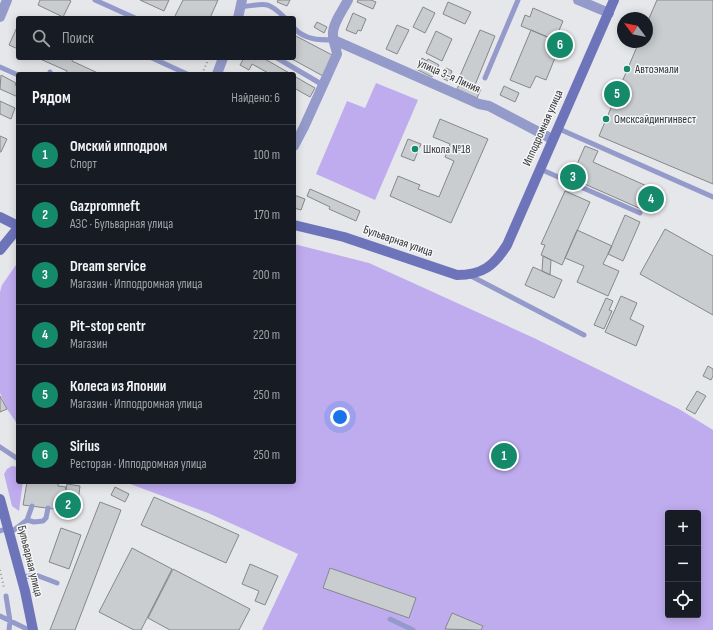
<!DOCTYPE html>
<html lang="ru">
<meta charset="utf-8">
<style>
:root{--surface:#171b24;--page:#242831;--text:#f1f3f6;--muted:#9ea1a6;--line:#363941;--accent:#158a6b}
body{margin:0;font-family:"Sofia Sans Condensed",sans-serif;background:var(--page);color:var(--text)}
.controls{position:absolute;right:12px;bottom:12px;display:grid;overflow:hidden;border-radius:4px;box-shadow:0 2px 10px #0003}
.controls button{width:36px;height:36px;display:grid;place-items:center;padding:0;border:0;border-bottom:1px solid var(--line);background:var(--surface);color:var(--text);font:20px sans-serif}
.compass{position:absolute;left:617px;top:12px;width:36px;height:36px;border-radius:50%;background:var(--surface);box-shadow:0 2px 10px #0003;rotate:302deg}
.you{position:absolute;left:340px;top:417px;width:14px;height:14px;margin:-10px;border:3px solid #fff;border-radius:50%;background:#1a73e8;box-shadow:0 0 0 6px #1a73e833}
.badge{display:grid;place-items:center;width:26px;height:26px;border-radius:50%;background:var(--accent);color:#fff;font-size:13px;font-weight:700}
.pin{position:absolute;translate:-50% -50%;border:2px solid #fff;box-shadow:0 1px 4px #0006}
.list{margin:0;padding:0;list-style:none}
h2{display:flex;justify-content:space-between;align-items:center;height:52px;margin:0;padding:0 16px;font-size:17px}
h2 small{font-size:13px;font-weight:400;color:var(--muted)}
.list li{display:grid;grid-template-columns:26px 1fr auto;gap:12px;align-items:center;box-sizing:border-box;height:60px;padding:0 16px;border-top:1px solid var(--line)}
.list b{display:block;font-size:15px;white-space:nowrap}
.list p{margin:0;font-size:13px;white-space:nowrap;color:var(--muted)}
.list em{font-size:13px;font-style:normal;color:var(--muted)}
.icon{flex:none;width:22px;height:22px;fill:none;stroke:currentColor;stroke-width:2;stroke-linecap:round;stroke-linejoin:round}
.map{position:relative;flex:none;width:713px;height:630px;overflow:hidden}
.search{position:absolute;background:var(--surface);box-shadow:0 2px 10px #0003;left:16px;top:16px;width:280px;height:44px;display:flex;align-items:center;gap:10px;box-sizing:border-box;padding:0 14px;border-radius:4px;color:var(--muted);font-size:15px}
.panel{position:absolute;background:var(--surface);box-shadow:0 2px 10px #0003;left:16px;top:72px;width:280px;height:412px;border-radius:4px}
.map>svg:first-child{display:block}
</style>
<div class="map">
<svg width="713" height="630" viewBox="0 0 713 630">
<rect width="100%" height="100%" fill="#e6e7ea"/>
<path fill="#bfacef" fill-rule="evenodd" d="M376 83 418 100 375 200 316 174 347 101 365 108Z
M294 244 369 263 534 338 679 409 713 430V630H262L298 554 208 513 125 482H294ZM668 513H698V615H668Z
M18 262V425L7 409 0 393V292L2 285Z
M12 466 18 467V482H23L19 511 12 506 4 474 7 469Z"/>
<path fill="#cacdcf" stroke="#85888a" d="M40 0H69L71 1 63 17 38 5Z
M140 0H169L164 11Z
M183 0H218L210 18H174Z
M278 0H290L287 6 277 2Z
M358 0H371L376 2 373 9 357 2Z
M657 0H713V184L599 136 639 42H647V23Z
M448 2 471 12 465 24 443 14Z
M423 7 435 13 425 33 413 27Z
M533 8 563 21 555 40 521 26 525 15 530 17Z
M353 13 366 19 361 31 358 30 356 34 346 30Z
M317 22 327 27 324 33 314 27Z
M18 25V49L9 45Z
M397 25 409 30 397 54 386 49Z
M480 30 495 36 475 85 459 78Z
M531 30 561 43 546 80 536 76 530 88 510 80Z
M436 31 452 39 442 61 426 53Z
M294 35 334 56 323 76 290 58H294Z
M38 58H73L72 61 100 74H66L67 71Z
M244 58H252L255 60 256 58H263L291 74H270L252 64 249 70 240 65Z
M422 58 427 61 428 59 439 65 432 77 416 69Z
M446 68 452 71 448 81 442 78Z
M1 75 16 83 15 85 18 86V97L0 89Z
M294 76 315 88 310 97 294 88Z
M461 80 481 89 477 98 457 89Z
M504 86 519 93 515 102 500 95Z
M0 101 15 108 11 119 0 114Z
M440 119 488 139 451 223 390 196 398 176 420 185 418 189 439 197 454 161 445 157 450 144 433 137Z
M0 136 7 139 1 152H0Z
M408 139 421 144 414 161 401 156Z
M585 146 598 151 593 162 658 191 648 212 571 178Z
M310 189 360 211 356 221 329 209 330 207 307 196Z
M565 191 590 202 562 265 541 255 545 245 541 244Z
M294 195 305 199 301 210 294 208Z
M625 215 640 222 623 261 608 254Z
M665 229 713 256V315L640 274Z
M577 230 612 246 603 264 619 271 608 296 577 282 584 266 565 258Z
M543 256 551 260 550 275 542 271Z
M533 267 562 280 554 298 525 285Z
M621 296 637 303 630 319 644 326 636 346 605 332Z
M606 298 613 301 609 310 612 311 604 329 594 325Z
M708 366 713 369V376L711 380 703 376Z
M697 391 706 396 695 414 686 409Z
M0 396 7 409 0 412Z
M27 482H58V486L66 487 64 503 55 502 54 509 23 505Z
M67 484 80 486 77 510 63 508Z
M115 487 129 494 125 502 111 495Z
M154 497 239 535 226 563 141 525Z
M100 502 121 510 75 630H50Z
M61 528 81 535 69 569 49 562Z
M132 548 172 569 141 630H134L99 612Z
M250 564 278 576 265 605 255 601 259 591 242 584Z
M330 568 416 598 409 618 323 588Z
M173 569 250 609 239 630H170L148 618Z
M452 613 483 626 481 630 445 629Z"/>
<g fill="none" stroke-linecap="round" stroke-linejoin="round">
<path stroke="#97989a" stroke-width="2" stroke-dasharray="1 3" stroke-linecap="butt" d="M202 74 209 58
M0 570 4 588"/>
<path stroke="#949bcb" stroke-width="5" d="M95 0 135 18
M241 7C265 4 267 0 285 18
M294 28C305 40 319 40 334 40
M152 58 187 74
M277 58 323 85
M0 67 18 75
M50 74V72
M485 78 518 0
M557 128 713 197
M540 169 640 213
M469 275 584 335
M0 447 18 459
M27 520 34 522 43 521 46 518 48 508
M0 531 9 528
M10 533 27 520 32 506
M22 577 36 575 57 583
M6 596 10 621 9 630
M0 616 29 630
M390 619 413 630"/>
<path stroke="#949bcb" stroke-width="10" d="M578 0 609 13
M0 17 7 0
M238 18 242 0
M334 40 479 104 489 106 552 139
M217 74 223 58
M294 146 304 127 337 54C336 47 333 42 333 35 332 24 343 10 348 0"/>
<path stroke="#6e74ba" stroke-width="10" d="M0 217 18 226
M294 225 344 237 457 275C482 275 494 266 507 245L614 0
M0 250 18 228
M0 499 25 591 33 630"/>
</g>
<g fill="#158a6b" stroke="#f3f5f7" stroke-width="1.5">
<circle cx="627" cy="69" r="4"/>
<circle cx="606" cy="119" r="4"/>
<circle cx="415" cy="149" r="4"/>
</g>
<g text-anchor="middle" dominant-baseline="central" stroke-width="3" stroke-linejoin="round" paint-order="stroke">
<g font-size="12" fill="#333435" stroke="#f3f5f7" text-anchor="start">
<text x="635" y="69">Автоэмали</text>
<text x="614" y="119">Омсксайдингинвест</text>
<text x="423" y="149">Школа №18</text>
</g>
<g font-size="12" fill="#333435" stroke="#f3f5f7">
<text transform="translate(449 76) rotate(24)">улица 3-я Линия</text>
<text transform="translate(543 128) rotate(-66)">Ипподромная улица</text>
<text transform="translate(398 241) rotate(19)">Бульварная улица</text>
<text transform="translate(30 561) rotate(76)">Бульварная улица</text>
</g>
</g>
</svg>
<div class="controls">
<button>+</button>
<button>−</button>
<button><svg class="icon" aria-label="locate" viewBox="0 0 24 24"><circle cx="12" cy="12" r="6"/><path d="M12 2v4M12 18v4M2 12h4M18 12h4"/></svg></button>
</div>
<svg class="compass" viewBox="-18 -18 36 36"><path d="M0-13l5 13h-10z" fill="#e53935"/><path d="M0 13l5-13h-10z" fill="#9ea1a6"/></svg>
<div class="you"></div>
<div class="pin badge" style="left:504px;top:456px">1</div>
<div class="pin badge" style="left:68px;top:505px">2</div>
<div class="pin badge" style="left:573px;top:177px">3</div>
<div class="pin badge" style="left:651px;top:199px">4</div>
<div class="pin badge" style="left:617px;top:94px">5</div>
<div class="pin badge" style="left:560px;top:45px">6</div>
<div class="search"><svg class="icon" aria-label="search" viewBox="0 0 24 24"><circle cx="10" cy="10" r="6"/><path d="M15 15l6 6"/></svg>Поиск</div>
<section class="panel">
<h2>Рядом<small>Найдено: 6</small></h2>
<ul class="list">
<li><span class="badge">1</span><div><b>Омский ипподром</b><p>Спорт</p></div><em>100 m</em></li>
<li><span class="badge">2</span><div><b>Gazpromneft</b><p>АЗС · Бульварная улица</p></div><em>170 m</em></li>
<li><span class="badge">3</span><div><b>Dream service</b><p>Магазин · Ипподромная улица</p></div><em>200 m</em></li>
<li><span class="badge">4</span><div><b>Pit-stop centr</b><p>Магазин</p></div><em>220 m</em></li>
<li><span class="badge">5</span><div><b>Колеса из Японии</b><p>Магазин · Ипподромная улица</p></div><em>250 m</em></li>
<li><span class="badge">6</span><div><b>Sirius</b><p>Ресторан · Ипподромная улица</p></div><em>250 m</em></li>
</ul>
</section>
</div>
